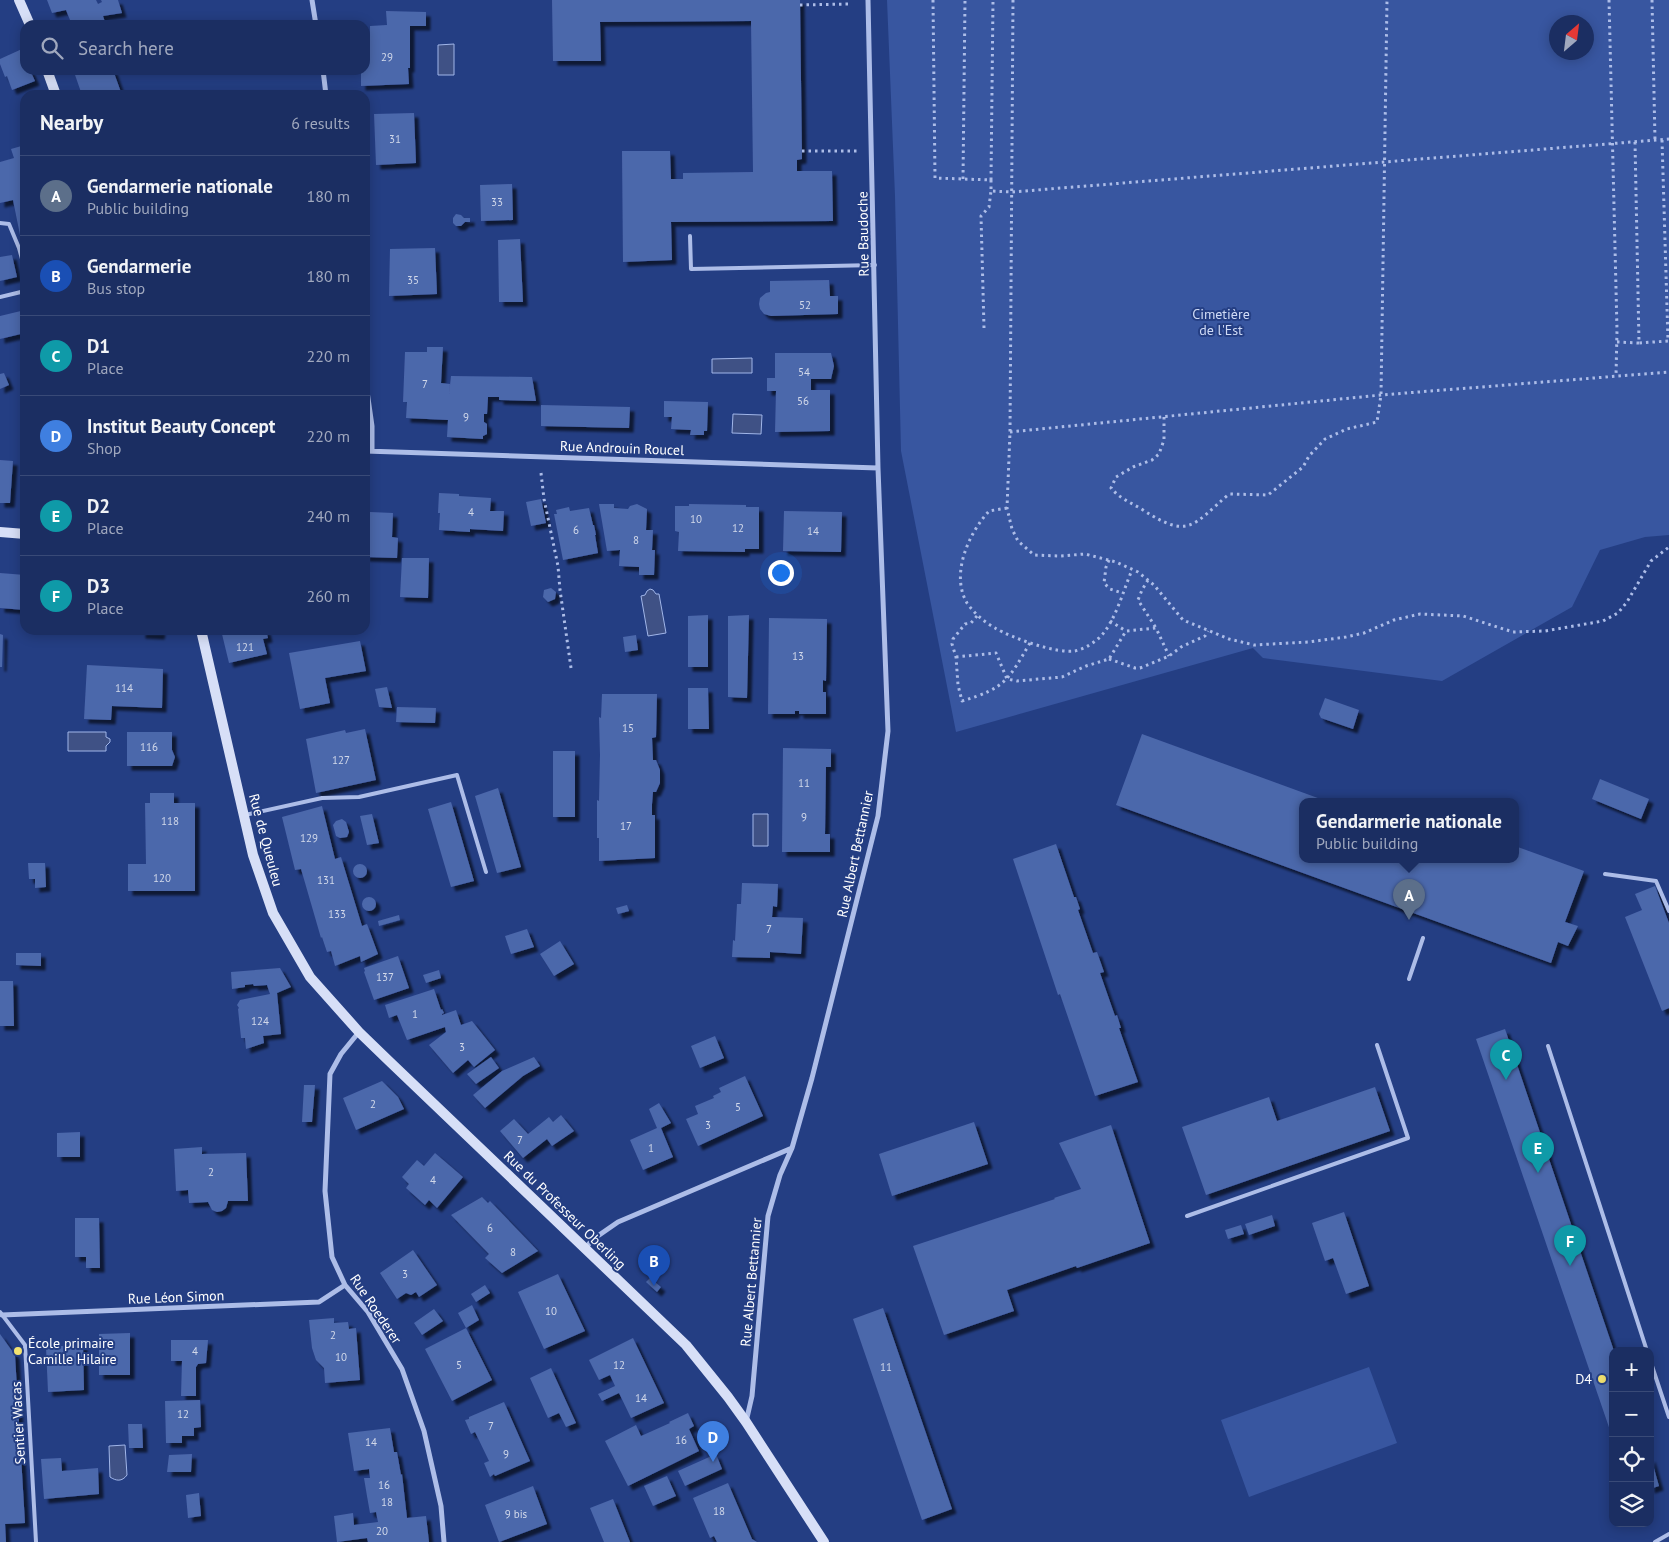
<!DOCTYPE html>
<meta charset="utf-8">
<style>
:root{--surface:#1b2e62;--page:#283a6b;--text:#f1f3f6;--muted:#a0a8be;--line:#394a77;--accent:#ea580c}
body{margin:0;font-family:"PT Sans",sans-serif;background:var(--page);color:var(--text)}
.controls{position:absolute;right:15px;bottom:15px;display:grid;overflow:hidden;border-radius:10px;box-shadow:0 2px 12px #0003}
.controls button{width:45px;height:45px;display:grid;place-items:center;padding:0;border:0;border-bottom:1px solid var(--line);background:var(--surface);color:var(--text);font:25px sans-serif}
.compass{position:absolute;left:1549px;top:15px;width:45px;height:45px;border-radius:50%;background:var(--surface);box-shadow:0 2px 12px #0003;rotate:28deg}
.you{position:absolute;left:780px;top:572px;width:18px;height:18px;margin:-12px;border:4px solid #fff;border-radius:50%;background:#1a73e8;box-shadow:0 0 0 8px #1a73e833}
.badge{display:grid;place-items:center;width:32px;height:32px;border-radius:50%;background:var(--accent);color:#fff;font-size:16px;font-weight:700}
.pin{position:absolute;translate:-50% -41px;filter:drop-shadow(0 1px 2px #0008)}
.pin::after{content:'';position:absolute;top:26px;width:18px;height:15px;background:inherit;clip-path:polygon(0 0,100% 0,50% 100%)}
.popup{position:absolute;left:1299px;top:798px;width:220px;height:65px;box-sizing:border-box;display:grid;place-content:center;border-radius:10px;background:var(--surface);filter:drop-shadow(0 1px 4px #0005);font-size:16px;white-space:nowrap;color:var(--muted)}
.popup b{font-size:19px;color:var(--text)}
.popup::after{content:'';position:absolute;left:50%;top:100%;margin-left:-10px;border:10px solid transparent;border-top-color:var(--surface)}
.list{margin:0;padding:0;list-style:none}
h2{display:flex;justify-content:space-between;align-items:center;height:65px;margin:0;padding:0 20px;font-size:21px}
h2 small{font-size:16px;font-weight:400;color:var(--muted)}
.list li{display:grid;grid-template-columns:32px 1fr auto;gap:15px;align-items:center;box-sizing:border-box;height:80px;padding:0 20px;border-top:1px solid var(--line)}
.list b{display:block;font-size:19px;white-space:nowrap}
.list p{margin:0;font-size:16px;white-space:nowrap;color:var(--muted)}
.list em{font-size:16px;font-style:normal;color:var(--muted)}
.icon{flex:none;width:28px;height:28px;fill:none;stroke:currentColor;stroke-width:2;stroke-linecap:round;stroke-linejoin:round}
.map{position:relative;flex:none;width:1669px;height:1542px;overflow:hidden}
.search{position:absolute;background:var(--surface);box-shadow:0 2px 12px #0003;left:20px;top:20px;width:350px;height:55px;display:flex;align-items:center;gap:12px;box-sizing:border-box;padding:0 18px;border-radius:15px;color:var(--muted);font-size:19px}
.panel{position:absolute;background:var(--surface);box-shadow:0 2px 12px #0003;left:20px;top:90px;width:350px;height:545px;border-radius:15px}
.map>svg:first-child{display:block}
</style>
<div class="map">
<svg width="1669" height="1542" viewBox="0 0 1669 1542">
<defs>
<filter id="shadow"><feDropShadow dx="4.5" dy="4.5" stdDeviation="1" flood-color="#0009"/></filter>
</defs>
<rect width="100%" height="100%" fill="#243e83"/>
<path fill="#3856a0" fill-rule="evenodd" d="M887 0H1669V535L1645 537 1600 550 1572 607 1442 681 1263 658 1253 648 956 732 901 451 895 196ZM1556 22H1586V52H1556Z
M1369 1367 1397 1443 1249 1497 1221 1420Z"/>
<path fill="#3f5185" stroke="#a1b6e9" d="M454 44V75H438V45Z
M752 358V373H712V359Z
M733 414 762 415 761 434 732 433Z
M650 589 653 590 656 594H659L666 633 648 636 641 596 645 595 647 591Z
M68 732H106V737L110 739V742L106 746V751H68Z
M753 814H768V846H753Z
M125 1445 127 1475C122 1482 116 1481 110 1477L109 1446Z"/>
<path fill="#4c67ab" filter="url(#shadow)" d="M47 0H96L98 4 102 2 101 0H118L122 13 103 16 106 25H72L66 10 52 13Z
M552 0H800L802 159 797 160V171H832L833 221 671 222 672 260 623 262 622 151H670L671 179H683V173L753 172 751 21 600 22 601 61H553Z
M386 11 426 12V26H410V68H408L409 84 361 86V70H365V46H370V26L387 25Z
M22 49 25 56V70H30L35 81 12 90 7 76 5 77 0 64V59Z
M92 70H113L122 95H82L74 72Z
M414 113 416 163 376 165 374 114Z
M25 145V239L21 240 13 200 0 203V162L14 158 11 149Z
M512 184 513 220 481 221 480 185Z
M456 214 461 215 464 218H470V222H465L461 226H456L453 223V218Z
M520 239 523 302H499L498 240Z
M435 248 437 294 389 296 390 249Z
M12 255 17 277 0 281V257Z
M829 280 830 296H838V314L771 316 764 314 760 309 759 304 760 298 766 293 770 292V281Z
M25 310V333L0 339V316Z
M427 347H443L441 383 450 384 449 394 451 376 532 377 536 401 499 400V397H488L487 414H484V422L487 424V434L483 436V439L447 437 448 420 406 418 407 402H403L405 352H427Z
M775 353H831L834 366 831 379H811V390H830V431L775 432 776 391H767V378H775Z
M4 373 9 385 0 389V374Z
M664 401 708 402 707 431H704V435H690L691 430 671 429 672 417H664Z
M541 405 630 407 629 428 541 426Z
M0 460 13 461 10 503H0Z
M439 493 459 494V496L491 498 490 511H504L503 531 470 529V532L439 530 440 513H438Z
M541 499 546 523 531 526 526 502Z
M599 504H614V508L628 509 630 506 637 504 647 509 646 530H653L652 550H655L654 575H639V567L619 566 620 550 607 551Z
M689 504 746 505V507H759V549H745V552L678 551 679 532 675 531V506H689Z
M569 507 570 511 589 508 593 525H594L596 535H595L598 553 563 560 554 514H557L556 510Z
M784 511 842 512 841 552 783 551Z
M370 512 393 513 392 537 398 538 397 558 365 557V537H369Z
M402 558H429L428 598 400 597Z
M0 573 25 575V610L0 608Z
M551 588 556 592 555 599 548 602 543 597 544 590Z
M708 615V667H688V616Z
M749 615 747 698 728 697V616Z
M769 618 827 619 826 681 823 680V692H826V714H799V711H795V714H768Z
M141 630H161L160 635 141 634Z
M221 630H266L268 638 263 639 267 654 229 663Z
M0 634 3 635 2 667H0Z
M636 635 638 650 625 652 623 637Z
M360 641 366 671 325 678 330 703 300 709 289 653Z
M87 665 163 669 162 708 112 706 111 720 84 719Z
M387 687 392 708 379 707 375 689Z
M688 688H708L709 729H688Z
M602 694H657L656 737 652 738 653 760H656L660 770V783L656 792H653L652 804V815H655V858L599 861V838H597V800L599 801 600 755 599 717 601 718Z
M1325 698 1359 710 1353 729 1321 718 1319 714Z
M397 707 436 708 435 723 396 722Z
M365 729 376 780 316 793 306 739 345 730 346 733Z
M127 732H172V750L175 757 172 766H127Z
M1142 734 1326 801H1303V859H1515V846L1584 871 1565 922 1578 926 1568 946 1558 942 1551 963 1116 805Z
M783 748 831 749V767H826L825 834H830V852H782Z
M553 751H575V817H553Z
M1600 779 1649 799 1641 819 1592 799Z
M498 788 521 867 497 873 475 796Z
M150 793H174V803H195V891H128V864H146L145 803H150Z
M451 802 474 881 451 887 428 809Z
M322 806 335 859 341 857 362 926 367 924 378 954 361 962 360 956 335 966 331 951 327 952 322 937 321 938 301 869 295 870 282 817Z
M372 814 379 843 367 845 360 816Z
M342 819 346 822 349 832 347 837 340 838 336 836 333 825 336 821Z
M1056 844 1074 897H1076L1080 909 1078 910 1093 953 1097 952 1104 972 1100 973 1115 1016 1117 1015 1121 1028H1119L1138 1082 1095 1096 1060 994 1058 995 1013 859Z
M28 863H45L46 887 35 888V879H29Z
M353 871a7 7 0 1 1 14 0a7 7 0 1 1-14 0Z
M742 883 778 884 777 907 773 906 772 917 803 918 801 954 770 952V958L732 957 733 940 735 941 737 904H741Z
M1655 886 1669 923V1008L1662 1011 1625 917 1642 910 1635 894Z
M362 904a7 7 0 1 1 14 0a7 7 0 1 1-14 0Z
M627 905 629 911 618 914 616 908Z
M399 915 400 920 379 926 378 921Z
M527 929 534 947 511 954 505 936Z
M560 941 574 964 554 976 540 954Z
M16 953H41V966L16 965Z
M398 956 409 988 374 1000 364 972 365 971 364 968Z
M280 968 291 987 277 993 281 1034 263 1036 264 1043 246 1049 245 1038H241L238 1009 239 1008 237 1005 240 1000 270 994 267 985 254 986 253 984 245 985V987L232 989 231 972Z
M439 970 441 978 426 983 423 975Z
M0 981H13L14 1026H0Z
M434 989 441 1010 442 1009 444 1013 442 1014V1015L456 1010 461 1025 472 1021 495 1050 474 1067 468 1060 453 1073 429 1045 446 1032 445 1027 407 1040 397 1015 389 1018 385 1005Z
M1505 1029 1614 1351H1613V1439L1476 1039Z
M715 1036 724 1058 700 1068 691 1046Z
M491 1057 499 1068 476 1084 467 1074Z
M534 1057 540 1066 523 1076 485 1108 473 1095 502 1071Z
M745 1076 763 1116 698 1146 686 1119 698 1114 695 1106 714 1098 713 1096 721 1092 719 1088Z
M382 1081 398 1097 404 1109 356 1130 343 1098Z
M304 1085H315L312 1122H302Z
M1375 1087 1390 1131 1206 1195 1182 1127 1269 1097 1277 1121Z
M659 1103 671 1123 661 1128 673 1157 643 1170 630 1140 657 1128 649 1109Z
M561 1115 574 1131 552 1146 547 1139 523 1158 500 1131 514 1119 528 1134 549 1117 553 1122Z
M974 1122 988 1164 892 1196 879 1154Z
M1111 1125 1150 1243 1077 1268 1076 1266 1007 1290 1014 1311 944 1335 913 1246 1055 1199 1054 1198 1081 1189 1059 1143Z
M80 1132V1157H57V1133Z
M202 1147V1154L246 1153 248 1201H228L226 1208 222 1211 217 1212 212 1210 208 1202 189 1203 188 1190 176 1191 174 1149Z
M435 1153 463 1177 437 1208 429 1200 425 1205 406 1188 409 1184 402 1177 417 1160 424 1166Z
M482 1197 488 1203 490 1201 538 1251 502 1273 485 1258 489 1254 451 1215Z
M1344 1212 1369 1286 1346 1294 1333 1258 1325 1261 1312 1223Z
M1272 1215 1275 1226 1249 1235 1245 1224Z
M75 1218H99L100 1268H86V1257H75Z
M1241 1225 1244 1234 1228 1239 1225 1230Z
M413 1250 437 1285 419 1297 416 1292 411 1295 406 1293 397 1299 380 1273Z
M558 1274 585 1331 544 1349 518 1292Z
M650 1278 661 1287 657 1292 646 1282Z
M485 1285 490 1293 476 1302 471 1294Z
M472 1305 479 1320 466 1328 458 1313Z
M883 1308 952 1509 922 1520 853 1319Z
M434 1309 443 1321 422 1335 414 1323Z
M334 1318V1323L348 1322 349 1329 356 1328 360 1380 325 1383 324 1368 316 1360 312 1348 309 1320Z
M466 1328 492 1380 452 1401 425 1349Z
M130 1333V1375H99V1334Z
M0 1334 15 1355 25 1523 5 1524 6 1542H0Z
M633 1338 664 1403 631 1418 619 1393 602 1401 598 1394 615 1386 610 1375 599 1380 589 1360Z
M171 1340H208L206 1363 198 1364 196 1367V1396H181L182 1361H171Z
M83 1345 84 1390 48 1392 46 1347Z
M551 1368 576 1423 566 1427 559 1413 548 1418 530 1378Z
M200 1400 201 1427 194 1428V1436H182V1443H166L165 1401Z
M504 1402 530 1461 495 1476 494 1474 490 1477 484 1463 489 1461 475 1432 471 1434 465 1420 469 1419V1417Z
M688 1413 694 1426 689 1429 699 1451 628 1486 605 1441 636 1425 641 1436 670 1423 669 1422Z
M128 1424H142L143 1448H129Z
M390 1428 394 1452H397L401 1475 402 1474 407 1518 426 1516 429 1542H368L367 1538 337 1542 334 1516 353 1513 354 1525 378 1522 376 1512 370 1513 367 1496 364 1478H370L369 1469 354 1471 348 1433Z
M192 1454 191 1472H167L169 1455Z
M716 1454 722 1469 685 1486 678 1471Z
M61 1458 62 1471 98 1468 99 1494 44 1499 41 1459Z
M1651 1458 1659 1486 1650 1489V1458Z
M667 1476 676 1496 653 1506 644 1486Z
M728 1483 752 1539 757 1542H717L714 1536 710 1538 693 1498Z
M533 1486 547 1524 499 1542 485 1505Z
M199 1493 201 1516 188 1518 186 1495Z
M613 1499 630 1542H604L590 1508Z"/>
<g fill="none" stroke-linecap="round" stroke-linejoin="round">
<path stroke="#adbde8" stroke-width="3" stroke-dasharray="2.5 4" stroke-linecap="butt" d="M933 0 935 178 991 180 993 0
M1013 0 1010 432 1007 508 1012 529 1018 541 1034 555 1060 556 1085 554 1116 562 1138 572 1154 585 1183 620 1229 639 1254 645 1308 642 1346 637 1364 633 1394 620 1420 614 1463 616 1513 632 1545 631 1603 621 1618 613 1627 602 1651 561 1669 547
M1609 0 1617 330 1616 376
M1652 0 1655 140
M800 5 851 4
M1662 140 1668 341
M1635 142 1639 343 1668 341
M802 151H857
M963 179 965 0
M991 180V191L1012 192 1669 139
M984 328 981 216 989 207 991 191
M1617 342 1639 343
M1164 417V440L1159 454 1152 460 1133 467 1116 477 1111 488C1120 499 1132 503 1143 510 1189 540 1193 525 1229 494L1268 495 1303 467 1309 456 1325 439 1347 429 1377 422 1381 395 1387 0
M1010 432 1381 395 1669 372
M541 473 544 499 558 566 560 590 571 668
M1007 508 989 511C969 533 950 574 967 603 974 613 984 622 995 628 1012 638 1057 654 1075 651 1084 649 1092 644 1099 638 1115 623 1123 591 1132 570
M1109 560 1106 567 1104 583 1110 589 1122 593
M1148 580 1142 590 1138 600 1156 628
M977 616 971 623 965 624 953 639 952 644 956 657 958 685 962 701C1006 688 1008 680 1030 643
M1110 621 1126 631
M956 657 996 653 1007 679 1017 681 1062 677 1086 666 1109 659 1126 631 1156 628 1169 656
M1109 659 1135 668H1140L1169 656 1181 647 1205 636 1208 631"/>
<path stroke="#adbde8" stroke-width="4" d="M0 223 9 224 19 248 25 270
M690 236 691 269 875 265
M0 297 25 291
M245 815 322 798 359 797 457 775 486 872
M1605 874 1656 881 1669 911
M1409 979 1423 938
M1548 1046 1647 1351
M1187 1216 1408 1138 1377 1045
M0 1312 25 1345 36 1542
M1650 1360 1669 1417
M1655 1542 1669 1534"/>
<path stroke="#adbde8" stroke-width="5" d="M312 0 316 25
M323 70 326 95
M365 377 372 426V451
M365 451 878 468
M359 1032 341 1054 330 1074 325 1191 332 1257 345 1285 368 1312 402 1369 424 1431 441 1506 444 1542
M585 1249 592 1240 618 1222 792 1148 812 1078 878 816 888 731 878 468 868 0
M2 1315 319 1302 345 1285
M746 1422 752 1396 768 1216 780 1175 792 1148"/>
<path stroke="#d7dff7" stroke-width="10" d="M19 0 30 25
M47 70 56 95
M0 532 25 534
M201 630 253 855 273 913 310 977 359 1032 389 1061 686 1345 728 1397 746 1422 824 1542"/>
</g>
<g fill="#f2e270" stroke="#243e83" stroke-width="2">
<circle cx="18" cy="1351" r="5"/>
<circle cx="1602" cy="1379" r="5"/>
</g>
<g text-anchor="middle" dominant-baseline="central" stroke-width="4" stroke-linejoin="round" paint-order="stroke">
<g font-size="11" fill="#d2d9ea">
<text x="387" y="57">29</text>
<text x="395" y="139">31</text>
<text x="497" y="202">33</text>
<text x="413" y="280">35</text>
<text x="805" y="305">52</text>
<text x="804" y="372">54</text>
<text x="425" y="384">7</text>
<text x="803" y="401">56</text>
<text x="466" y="417">9</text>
<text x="471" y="512">4</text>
<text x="696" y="519">10</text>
<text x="738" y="528">12</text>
<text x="576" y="530">6</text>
<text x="813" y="531">14</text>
<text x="636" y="540">8</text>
<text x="245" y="647">121</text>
<text x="798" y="656">13</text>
<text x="124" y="688">114</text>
<text x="628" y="728">15</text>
<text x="149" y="747">116</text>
<text x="341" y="760">127</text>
<text x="804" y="783">11</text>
<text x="804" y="817">9</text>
<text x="170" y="821">118</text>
<text x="626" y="826">17</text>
<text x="309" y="838">129</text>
<text x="162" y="878">120</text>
<text x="326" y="880">131</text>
<text x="337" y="914">133</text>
<text x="769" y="929">7</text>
<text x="385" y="977">137</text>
<text x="415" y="1014">1</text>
<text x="260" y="1021">124</text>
<text x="462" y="1047">3</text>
<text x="373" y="1104">2</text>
<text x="738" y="1107">5</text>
<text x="708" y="1125">3</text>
<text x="520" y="1140">7</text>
<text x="651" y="1148">1</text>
<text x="211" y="1172">2</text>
<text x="433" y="1180">4</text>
<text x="490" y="1228">6</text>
<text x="513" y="1252">8</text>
<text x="405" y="1274">3</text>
<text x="551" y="1311">10</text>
<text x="333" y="1335">2</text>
<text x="195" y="1351">4</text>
<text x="341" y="1357">10</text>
<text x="459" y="1365">5</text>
<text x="619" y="1365">12</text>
<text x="886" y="1367">11</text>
<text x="641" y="1398">14</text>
<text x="183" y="1414">12</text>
<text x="491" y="1426">7</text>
<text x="681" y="1440">16</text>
<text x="371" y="1442">14</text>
<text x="506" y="1454">9</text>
<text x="384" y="1485">16</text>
<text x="387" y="1502">18</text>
<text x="719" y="1511">18</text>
<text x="516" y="1514">9 bis</text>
<text x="382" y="1531">20</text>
</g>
<g font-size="14" fill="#fff" stroke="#243e83">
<text transform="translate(863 234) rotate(-91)">Rue Baudoche</text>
<text transform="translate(622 448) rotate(2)">Rue Androuin Roucel</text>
<text transform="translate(266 840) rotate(75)">Rue de Queuleu</text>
<text transform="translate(855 854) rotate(-78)">Rue Albert Bettannier</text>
<text transform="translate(565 1210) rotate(44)">Rue du Professeur Oberling</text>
<text transform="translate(751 1282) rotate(-85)">Rue Albert Bettannier</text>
<text transform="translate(176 1297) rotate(-2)">Rue Léon Simon</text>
<text transform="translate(376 1309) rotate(56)">Rue Roederer</text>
<text transform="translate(18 1423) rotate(-93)">Sentier Wacas</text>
</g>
<g font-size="14" fill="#d0dbf6" stroke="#243e83">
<text x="1221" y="314">Cimetière<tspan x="1221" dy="16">de l'Est</tspan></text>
</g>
<g font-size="14" fill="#fff" stroke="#243e83" text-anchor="start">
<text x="28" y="1343">École primaire<tspan x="28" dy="16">Camille Hilaire</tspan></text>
<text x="1592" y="1379" text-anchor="end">D4</text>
</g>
</g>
</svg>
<div class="controls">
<button>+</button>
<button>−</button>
<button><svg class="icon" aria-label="locate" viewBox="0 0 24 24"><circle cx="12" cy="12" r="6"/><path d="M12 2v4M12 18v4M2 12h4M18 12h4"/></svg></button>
<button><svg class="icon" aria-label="layers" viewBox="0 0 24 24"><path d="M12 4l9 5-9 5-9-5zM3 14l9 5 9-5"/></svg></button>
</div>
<svg class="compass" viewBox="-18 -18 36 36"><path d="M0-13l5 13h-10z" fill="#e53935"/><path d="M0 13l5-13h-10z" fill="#a0a8be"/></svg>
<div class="you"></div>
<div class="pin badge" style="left:1409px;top:920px;background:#5c6f8a">A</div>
<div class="popup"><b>Gendarmerie nationale</b>Public building</div>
<div class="pin badge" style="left:654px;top:1286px;background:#1a4fb4">B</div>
<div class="pin badge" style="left:1506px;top:1080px;background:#0f9aa8">C</div>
<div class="pin badge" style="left:713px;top:1462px;background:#3f7fe0">D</div>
<div class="pin badge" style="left:1538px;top:1173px;background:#0f9aa8">E</div>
<div class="pin badge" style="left:1570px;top:1266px;background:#0f9aa8">F</div>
<div class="search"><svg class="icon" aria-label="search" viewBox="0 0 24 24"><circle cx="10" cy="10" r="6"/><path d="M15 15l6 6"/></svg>Search here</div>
<section class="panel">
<h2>Nearby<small>6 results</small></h2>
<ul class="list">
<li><span class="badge" style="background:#5c6f8a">A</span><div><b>Gendarmerie nationale</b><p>Public building</p></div><em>180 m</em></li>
<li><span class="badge" style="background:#1a4fb4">B</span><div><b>Gendarmerie</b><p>Bus stop</p></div><em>180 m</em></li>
<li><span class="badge" style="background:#0f9aa8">C</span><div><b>D1</b><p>Place</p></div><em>220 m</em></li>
<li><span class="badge" style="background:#3f7fe0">D</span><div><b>Institut Beauty Concept</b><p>Shop</p></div><em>220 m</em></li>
<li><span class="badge" style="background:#0f9aa8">E</span><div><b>D2</b><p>Place</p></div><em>240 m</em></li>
<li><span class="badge" style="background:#0f9aa8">F</span><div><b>D3</b><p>Place</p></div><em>260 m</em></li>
</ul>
</section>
</div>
